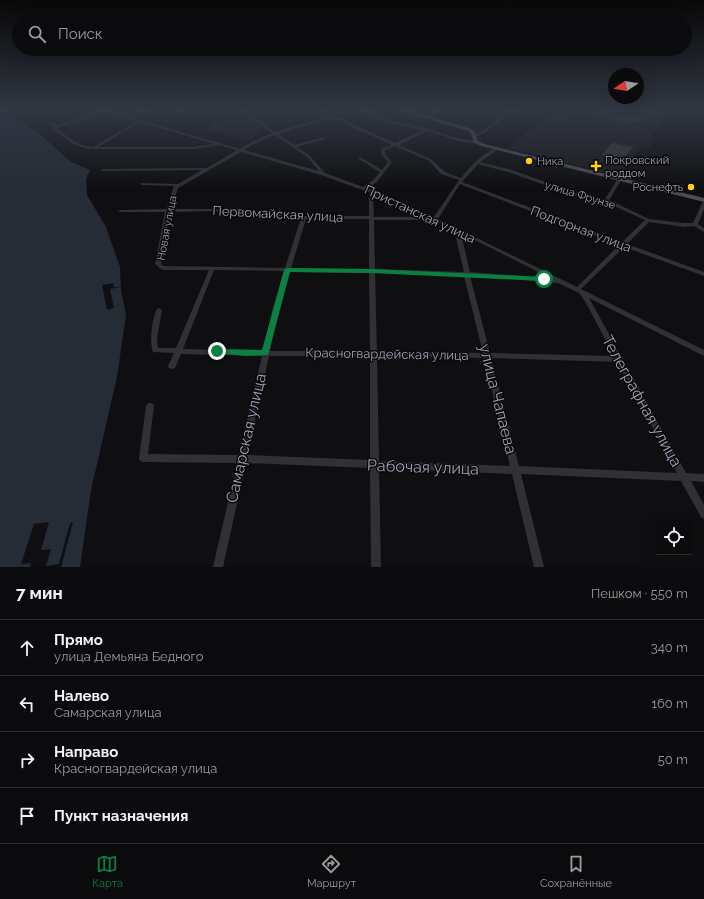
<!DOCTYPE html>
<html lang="ru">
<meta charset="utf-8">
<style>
:root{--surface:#0b0b0d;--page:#141416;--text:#f1f3f6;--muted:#9a9b9d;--line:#2b2b2e;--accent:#0b8043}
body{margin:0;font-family:Raleway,sans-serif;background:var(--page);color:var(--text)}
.controls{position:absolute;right:12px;bottom:12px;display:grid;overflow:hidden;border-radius:0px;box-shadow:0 4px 16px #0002}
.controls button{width:36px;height:36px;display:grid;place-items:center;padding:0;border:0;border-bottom:1px solid var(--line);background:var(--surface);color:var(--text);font:20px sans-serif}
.compass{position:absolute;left:608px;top:68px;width:36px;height:36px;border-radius:50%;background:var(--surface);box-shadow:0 4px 16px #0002;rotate:258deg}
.stop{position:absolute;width:12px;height:12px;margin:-9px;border:3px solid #0b8043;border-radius:50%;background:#fff}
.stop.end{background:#0b8043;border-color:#fff;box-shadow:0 1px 4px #0008}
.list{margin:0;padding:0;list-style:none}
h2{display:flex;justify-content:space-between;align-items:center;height:52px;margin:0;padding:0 16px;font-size:17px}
h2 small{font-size:13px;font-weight:400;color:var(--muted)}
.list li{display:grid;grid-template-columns:26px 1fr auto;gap:12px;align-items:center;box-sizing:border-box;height:56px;padding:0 16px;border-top:1px solid var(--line)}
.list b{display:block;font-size:15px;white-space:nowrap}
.list p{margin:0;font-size:13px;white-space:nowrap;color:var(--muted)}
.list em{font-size:13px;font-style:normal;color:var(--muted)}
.icon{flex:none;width:22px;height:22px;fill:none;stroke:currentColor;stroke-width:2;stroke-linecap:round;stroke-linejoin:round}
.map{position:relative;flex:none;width:704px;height:567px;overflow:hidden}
.search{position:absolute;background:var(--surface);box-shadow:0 4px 16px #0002;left:12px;right:12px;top:12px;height:44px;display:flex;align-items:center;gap:10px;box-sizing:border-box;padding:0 14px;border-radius:22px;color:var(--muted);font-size:15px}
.sheet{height:276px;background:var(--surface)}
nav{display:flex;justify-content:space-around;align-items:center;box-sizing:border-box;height:56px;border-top:1px solid var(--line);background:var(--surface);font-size:11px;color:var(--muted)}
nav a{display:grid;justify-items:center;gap:2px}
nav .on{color:var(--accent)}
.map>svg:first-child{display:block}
</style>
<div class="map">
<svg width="704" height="567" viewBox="0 0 704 567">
<rect width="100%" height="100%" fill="#0f0f11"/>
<path fill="#1b1b1e" d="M546 109H595L583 118Z
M597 109 670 110 651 137 654 140 648 149 641 147 618 177 610 174 507 148 551 113 586 120Z
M248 117 261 127 251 142 205 129 214 126 210 124 226 118 233 120Z"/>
<path fill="#252c35" d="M0 109 34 129 71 162 90 170 86 179 87 195 106 227 120 267 121 290 126 315 117 377 91 490 80 567H0Z"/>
<path fill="#0f0f11" d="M113 283 114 287H121L110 289 114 308 107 310 102 285Z
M49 522 41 550 51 549 46 566 59 564 70 523 73 522 61 567H30L31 563 21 564 34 524Z"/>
<path fill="#38393f" stroke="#2a292d" d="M633 116 642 121 624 123 615 118Z
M613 142 617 144 633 147 622 160 602 155Z"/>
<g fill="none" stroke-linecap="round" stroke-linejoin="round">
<path fill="#303036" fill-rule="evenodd" d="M97 109H103L127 116 147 109H152L130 117 240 149 254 141 272 133 238 109H242L275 132 328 117 318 109C326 109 330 118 338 118 351 118 363 109 376 109L369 112 389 120 425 128 457 138 477 141 478 142C467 146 439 134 427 131L399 145 431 159 445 172 461 178C471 165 483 153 498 147L500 148 499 149 480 162 512 170 582 195 605 199 618 178H622V179L609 200 649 219 684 223H693L702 203 704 202V209L698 224 704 228V232L694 226 684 227 649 222 627 244 704 272V276L624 247 581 289 704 350V356L589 298 686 473 704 474V482L691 481 704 505V519L701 517 681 481 521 474 544 567H534L512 474 379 468 381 567H371L370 468 246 463 223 567H213L237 463 143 462 140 461 139 458 146 406 147 404 150 403 153 404 154 406 148 454 239 455 262 356 181 354 175 368 172 369 169 368 168 366 174 353 153 352C149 341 152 319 157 309L159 308 162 310 157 338 158 348H176L209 270H163L161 269 155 264 165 212H120L118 211 120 210 166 209 174 186 143 185H141V183L178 184 202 170 103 171 101 170 103 169 207 168 237 150 219 145 193 149H89L73 144 53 129V127L55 126 43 122 45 121 58 125 100 111ZM103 112 137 121 93 147C79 147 67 137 57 128ZM366 113C384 123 403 126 423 130L395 143 354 125 343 119ZM328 119 339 120 352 127 392 145 381 149V154L388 162 382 170 360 157 357 158 380 172 373 180 363 187 325 173 309 155 297 147 325 139V137L294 145 278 134ZM140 122 214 144 193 147H98ZM275 135 307 157 319 171 244 150 256 143ZM395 146 429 161 441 174 459 180 434 217 389 196 378 192V191L367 188 377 182 392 162 385 154V150ZM241 152 321 175 371 193 369 195V216H304L214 209H171L178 188ZM478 164 508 172 579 197 605 202 645 220 622 242 462 182ZM460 184 619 245 577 287 438 219ZM375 194 385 198 427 217H374L373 196ZM214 211 301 218 285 268 164 266 161 264 170 212ZM306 219H369V269L291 268ZM374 220H434L461 233 456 238 464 272 375 269ZM465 235 550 278 470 272 462 238ZM214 270 284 271 273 308 263 351 183 349ZM290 272 369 273 370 351H270L279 308ZM375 273 464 276 483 353 377 351ZM470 276 558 283 579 293 586 303 614 356 490 353ZM269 356H370V460L247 455ZM377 356 484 358 510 466 379 461ZM491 358 617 362 677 473 519 466Z
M170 109H175L183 113 180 114Z
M197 109H202L205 111 203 112Z
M439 109H443L430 118H428V116Z
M512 109H516L484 133 475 137 472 136 482 131Z"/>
<path fill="#4c4c55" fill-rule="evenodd" d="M396 109H404L472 129 475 132 478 141 485 144 704 198V202L481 146 474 143 471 133 468 131Z"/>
</g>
<linearGradient id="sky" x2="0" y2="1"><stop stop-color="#080809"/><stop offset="0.58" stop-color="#313743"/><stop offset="1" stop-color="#313743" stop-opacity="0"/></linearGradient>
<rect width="704" height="189" fill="url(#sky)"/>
<path fill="#0b8043" d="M287 268 372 269 544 277 547 279 544 281 372 273 290 272 268 355 246 356 214 353V349H217L262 350 284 270Z"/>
<g fill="#ffd219" stroke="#0a0a0c" stroke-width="1.5">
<circle cx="529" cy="161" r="4"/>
<path d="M594 160h4v4h4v4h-4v4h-4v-4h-4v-4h4z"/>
<circle cx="691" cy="187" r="4"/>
</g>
<g text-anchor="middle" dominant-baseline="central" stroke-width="3" stroke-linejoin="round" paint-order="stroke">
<g font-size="11" fill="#9fa2b3" stroke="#0a0a0c" text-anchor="start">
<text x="605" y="160">Покровский<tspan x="605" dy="13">роддом</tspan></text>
<text x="537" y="161">Ника</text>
<text x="683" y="187" text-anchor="end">Роснефть</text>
</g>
<g font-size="11" fill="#9fa2b3" stroke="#0a0a0c">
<text transform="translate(580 195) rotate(17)">улица Фрунзе</text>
<text transform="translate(167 228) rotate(-79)">Новая улица</text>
</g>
<g font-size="13" fill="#9fa2b3" stroke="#0a0a0c">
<text transform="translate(278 214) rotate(3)">Первомайская улица</text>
<text transform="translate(420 214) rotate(25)">Пристанская улица</text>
<text transform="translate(581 229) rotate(21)">Подгорная улица</text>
<text transform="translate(387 354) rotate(1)">Красногвардейская улица</text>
</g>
<g font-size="16" fill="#9fa2b3" stroke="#0a0a0c">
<text transform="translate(498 399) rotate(76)">улица Чапаева</text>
<text transform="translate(642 401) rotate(61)">Телеграфная улица</text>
<text transform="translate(246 438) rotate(-77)">Самарская улица</text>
<text transform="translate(423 467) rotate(2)">Рабочая улица</text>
</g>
</g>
</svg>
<div class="controls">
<button><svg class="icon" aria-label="locate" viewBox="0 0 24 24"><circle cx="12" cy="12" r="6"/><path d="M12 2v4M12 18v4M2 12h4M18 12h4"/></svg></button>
</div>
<svg class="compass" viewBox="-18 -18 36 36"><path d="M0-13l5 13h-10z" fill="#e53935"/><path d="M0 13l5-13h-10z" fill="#9a9b9d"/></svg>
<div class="stop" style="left:544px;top:279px"></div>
<div class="stop end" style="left:217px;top:351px"></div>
<div class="search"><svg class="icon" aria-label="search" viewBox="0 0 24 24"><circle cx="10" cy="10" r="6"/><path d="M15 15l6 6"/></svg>Поиск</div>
</div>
<section class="sheet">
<h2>7 мин<small>Пешком · 550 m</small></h2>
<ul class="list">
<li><svg class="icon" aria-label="ahead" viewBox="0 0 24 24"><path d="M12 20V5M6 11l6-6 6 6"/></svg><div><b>Прямо</b><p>улица Демьяна Бедного</p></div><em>340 m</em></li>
<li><svg class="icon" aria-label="left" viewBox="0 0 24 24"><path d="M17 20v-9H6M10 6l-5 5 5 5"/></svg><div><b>Налево</b><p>Самарская улица</p></div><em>160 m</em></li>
<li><svg class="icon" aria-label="right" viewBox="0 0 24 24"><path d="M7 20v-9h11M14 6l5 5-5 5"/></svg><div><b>Направо</b><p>Красногвардейская улица</p></div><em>50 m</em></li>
<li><svg class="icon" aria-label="arrive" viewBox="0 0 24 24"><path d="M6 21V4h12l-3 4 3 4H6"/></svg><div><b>Пункт назначения</b></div></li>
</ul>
</section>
<nav>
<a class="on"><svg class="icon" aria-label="map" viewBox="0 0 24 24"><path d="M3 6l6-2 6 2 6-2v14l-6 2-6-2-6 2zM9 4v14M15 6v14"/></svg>Карта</a>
<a><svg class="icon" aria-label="directions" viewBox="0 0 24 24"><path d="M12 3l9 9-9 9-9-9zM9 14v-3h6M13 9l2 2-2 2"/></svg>Маршрут</a>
<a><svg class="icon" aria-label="saved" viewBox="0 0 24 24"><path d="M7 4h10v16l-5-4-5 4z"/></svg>Сохранённые</a>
</nav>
